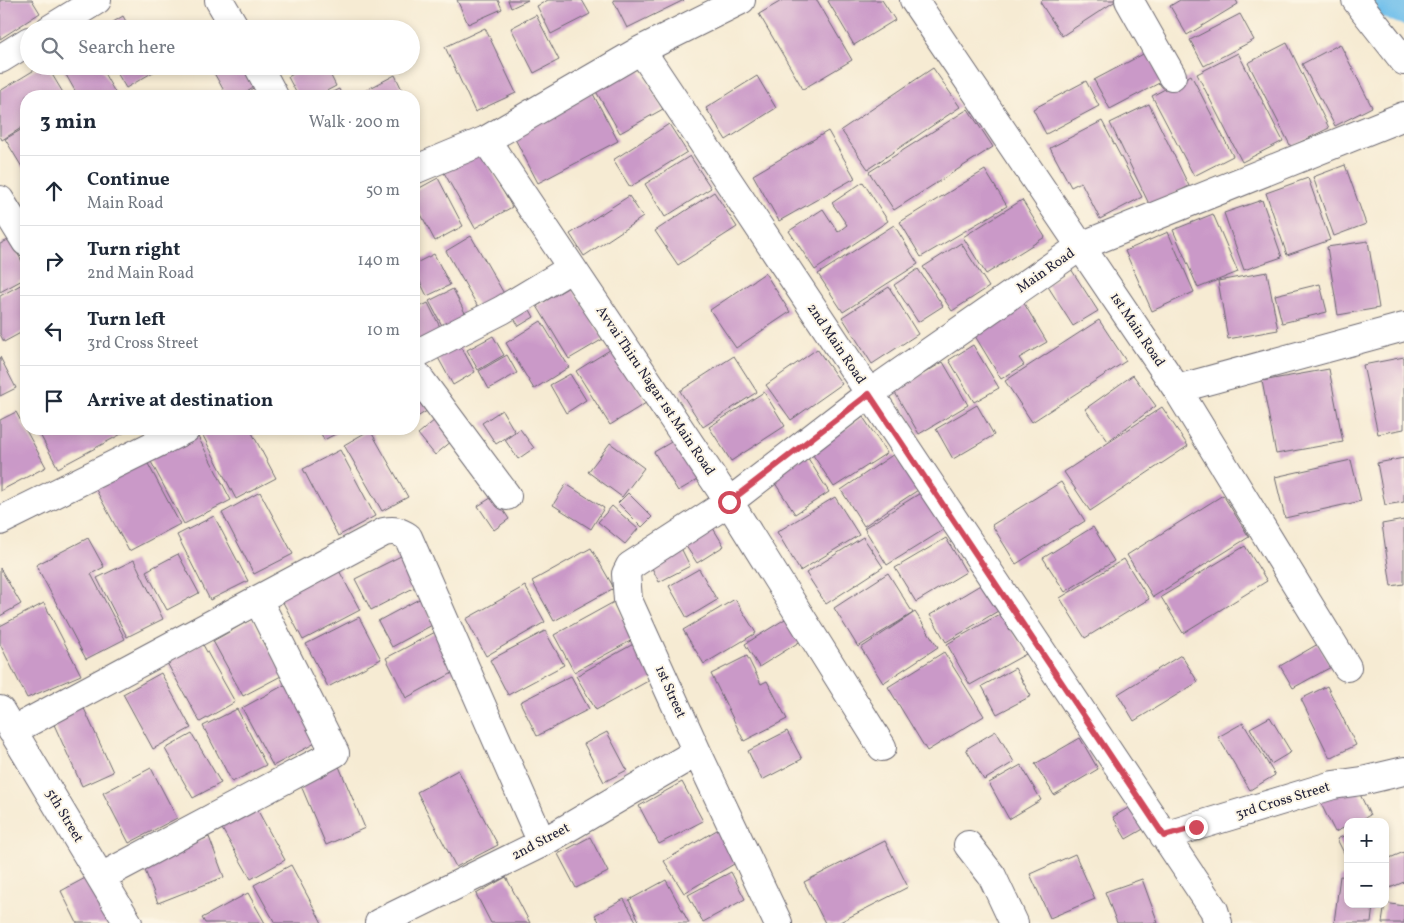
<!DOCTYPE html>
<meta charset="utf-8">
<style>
:root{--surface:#fff;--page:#f2f2f3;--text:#1f2937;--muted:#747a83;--line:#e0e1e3}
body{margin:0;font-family:Vollkorn,serif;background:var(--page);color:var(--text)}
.controls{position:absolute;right:15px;bottom:15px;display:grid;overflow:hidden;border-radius:10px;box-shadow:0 2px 8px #0003}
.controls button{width:45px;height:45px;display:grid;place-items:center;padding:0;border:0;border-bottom:1px solid var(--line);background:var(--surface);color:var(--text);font:25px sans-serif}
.stop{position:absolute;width:15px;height:15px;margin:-11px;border:4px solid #d1495b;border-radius:50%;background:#fff}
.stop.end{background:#d1495b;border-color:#fff;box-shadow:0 1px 5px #0008}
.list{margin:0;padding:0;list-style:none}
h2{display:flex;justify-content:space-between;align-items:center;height:65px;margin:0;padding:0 20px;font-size:21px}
h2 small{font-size:16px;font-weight:400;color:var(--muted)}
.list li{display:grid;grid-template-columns:32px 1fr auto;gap:15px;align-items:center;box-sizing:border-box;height:70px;padding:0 20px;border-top:1px solid var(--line)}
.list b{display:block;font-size:19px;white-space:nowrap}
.list p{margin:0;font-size:16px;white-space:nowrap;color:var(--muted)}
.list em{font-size:16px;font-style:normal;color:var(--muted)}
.icon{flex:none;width:28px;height:28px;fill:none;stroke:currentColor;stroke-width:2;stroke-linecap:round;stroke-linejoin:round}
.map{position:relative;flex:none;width:1404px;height:923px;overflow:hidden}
.search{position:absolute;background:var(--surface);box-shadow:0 2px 8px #0003;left:20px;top:20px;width:400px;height:55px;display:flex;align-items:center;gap:12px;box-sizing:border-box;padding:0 18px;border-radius:28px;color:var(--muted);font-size:19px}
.panel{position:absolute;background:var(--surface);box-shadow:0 2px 8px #0003;left:20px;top:90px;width:400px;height:345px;border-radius:20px}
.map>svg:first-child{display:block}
</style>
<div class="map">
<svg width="1404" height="923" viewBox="0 0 1404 923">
<rect width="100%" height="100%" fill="#fcf5e5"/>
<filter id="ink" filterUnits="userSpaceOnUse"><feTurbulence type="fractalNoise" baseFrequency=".02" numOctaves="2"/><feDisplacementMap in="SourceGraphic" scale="10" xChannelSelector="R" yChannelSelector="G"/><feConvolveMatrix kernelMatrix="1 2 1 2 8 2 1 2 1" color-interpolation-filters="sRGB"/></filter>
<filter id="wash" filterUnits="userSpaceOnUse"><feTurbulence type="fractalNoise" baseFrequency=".0096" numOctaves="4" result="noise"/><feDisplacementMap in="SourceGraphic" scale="20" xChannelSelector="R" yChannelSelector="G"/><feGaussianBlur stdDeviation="1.12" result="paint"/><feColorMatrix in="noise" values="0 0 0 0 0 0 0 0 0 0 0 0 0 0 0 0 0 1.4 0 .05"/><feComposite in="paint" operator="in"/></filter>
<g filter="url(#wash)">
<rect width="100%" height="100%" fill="#f6ebd3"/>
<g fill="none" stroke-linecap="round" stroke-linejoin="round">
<path stroke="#70bfeb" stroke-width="28" d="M1376 0 1404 11"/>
</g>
<g id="blocks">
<path fill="#ca99c8" d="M0 0H32L40 13 0 39Z
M457 0H498L502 9 468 24Z
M508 0H528L511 8Z
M548 0H582L590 14 551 34 537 6Z
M613 0H684L627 28Z
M783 0H817L852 60 803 89 759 14Z
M830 0H882L895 20 854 45 828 1Z
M1043 0H1117L1062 36 1040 2Z
M1180 0H1236L1238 4 1187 35 1170 6Z
M1240 14 1254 40 1204 66 1190 40Z
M536 15 559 60 534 73 511 28Z
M123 16 130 29H102Z
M485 28 516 93 475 112 445 47Z
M1287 43 1329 128 1291 147 1248 63Z
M1340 44 1372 107 1335 126 1302 64Z
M1147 52 1163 81 1110 109 1094 80Z
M1238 53 1283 141 1242 162 1197 74Z
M636 64 663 109 620 133 594 88Z
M41 66H47L65 96H26V125L2 140 0 136V91Z
M61 66H100L117 96H78Z
M113 66H152L155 71 126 88Z
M210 66H256L265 81 240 96H227Z
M307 66H326L336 86 317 96H298L288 77Z
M933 68 960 107 868 169 841 130Z
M395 75 405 96H355Z
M1191 75 1233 156 1194 176 1152 96Z
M757 76 776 108 726 140 706 108Z
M1086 81 1099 106 1046 134 1033 109Z
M339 89 342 96H323Z
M592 92 618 141 538 183 513 135Z
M1149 104 1189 186 1150 206 1110 123Z
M968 109 993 147 894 210 869 172Z
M1102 121 1142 197 1100 219 1081 182 1071 187 1050 148Z
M669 124 687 152 630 187 613 160Z
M26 127V171L25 172 5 139Z
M828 131 855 178 779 221 753 175Z
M479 148 512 207 475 228 442 169Z
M690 156 711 188 665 217 645 184Z
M1345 165 1366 224 1334 236 1313 177Z
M985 170 1007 206 921 257 900 222Z
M438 178 463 226 435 241 414 201V191Z
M1308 178 1330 240 1287 255 1266 193Z
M863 182 888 221 815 270 789 231 823 209 838 232 847 225 832 203Z
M714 192 737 227 678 265 655 231Z
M629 196 643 217 584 256 570 234Z
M1022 200 1045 237 986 274 963 237Z
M1262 200 1282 257 1244 270 1224 213Z
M1213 214 1238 272 1198 288 1173 230Z
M894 225 918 264 843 312 818 274Z
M1168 232 1194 292 1152 311 1125 251Z
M471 236 506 297 481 312 446 251Z
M10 239 26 269V278L0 292V244Z
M1368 241 1379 308 1338 315 1327 247Z
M961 243 989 287 952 311 923 267Z
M434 254 450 285 427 296 414 270V264Z
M918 269 943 306 918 322 894 285Z
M1071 269 1098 311 1073 326 1047 285Z
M1267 272 1278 330 1228 339 1218 281Z
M765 273 790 312 736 348 710 310Z
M26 282V330L4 342 0 334V296Z
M1320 284 1327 312 1282 323 1275 295Z
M571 286 603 339 569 359 537 306Z
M889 287 918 334 872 364 842 317Z
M453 289 469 321 446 333 429 301Z
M1022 300 1047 342 1019 358 1024 365 1001 379 972 331Z
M525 301 534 317 519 326 509 311Z
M428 303 442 331 414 345V310Z
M1099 320 1126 361 1032 422 1005 381Z
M541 321 569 367 534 389 506 343Z
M493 336 504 355 478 370 467 350Z
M458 341 475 372 453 385 436 354Z
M973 345 999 388 974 402 949 360Z
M613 348 646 403 610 425 576 371Z
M817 349 842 384 791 420 766 385Z
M507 355 517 373 489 389 479 371Z
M734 356 757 392 703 427 680 391Z
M0 357 16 388 0 396Z
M1404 357V429L1378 434 1363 365Z
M943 362 968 405 919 434 894 391Z
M1329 369 1343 442 1276 454 1262 381Z
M570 374 586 400 566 413 550 385Z
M1133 375 1156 406 1108 441 1085 409Z
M764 392 785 426 731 461 709 427Z
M422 396 430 409 414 419V401Z
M977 405 994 435 953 459 936 429Z
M1162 407 1188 446 1090 511 1064 472Z
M502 410 515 432 496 444 482 423Z
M16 412 46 467 0 491V420Z
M441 415 458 436 435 455 418 434Z
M863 417 887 453 834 487 811 452Z
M37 429H126L127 431 58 468Z
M203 429H250L276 478 236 499 200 430Z
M319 429H345L324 440Z
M520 429 534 448 518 459 505 440Z
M370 430 408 497 382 511 344 445Z
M196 433 231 500 184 524 149 458Z
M673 441 697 480 678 491 654 452Z
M610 443 644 468 622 497 588 472Z
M340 450 375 516 338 536 303 469Z
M894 454 918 490 864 526 841 490Z
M806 455 829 492 795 514 771 477Z
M1404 458V502L1385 505 1377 463Z
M146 460 180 524 129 551 95 488Z
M1351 460 1361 501 1285 518 1275 477Z
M1061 482 1085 521 1016 564 992 525Z
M566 484 604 508 591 529 553 505Z
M260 492 293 554 254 574 222 513Z
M922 492 945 529 887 565 864 528Z
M628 493 652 517 642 527 618 503Z
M1223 495 1249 537 1153 597 1127 555Z
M494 496 509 519 494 530 478 506Z
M835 497 859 535 800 571 777 532Z
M612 506 638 529 625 544 598 522Z
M214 516 248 581 210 600 177 535Z
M708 520 724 546 697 563 680 537Z
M1404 520V584L1391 586 1382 524Z
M1093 527 1114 561 1065 592 1043 558Z
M863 537 883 567 826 604 806 573Z
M88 538 104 567 91 574 125 639 86 659 36 565Z
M946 538 966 572 916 602 895 568Z
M678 542 690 566 659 582 647 558Z
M1245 546 1267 581 1183 633 1161 597Z
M591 548 614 588 554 621 532 581Z
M178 554 199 593 167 610 146 571Z
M405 554 421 584 371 610 355 579Z
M1124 559 1149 599 1085 638 1060 598Z
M134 560 163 619 127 637 97 578Z
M334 561 360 610 303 640 277 591Z
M0 568 21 604 0 616Z
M699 569 717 600 687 618 669 586Z
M888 573 913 613 858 647 834 608Z
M987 581 1003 608 946 642 930 615Z
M525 586 545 622 486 656 466 619Z
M421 598 434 624 392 647 378 621Z
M735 599 756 633 704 664 683 630Z
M614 602 634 639 574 672 554 635Z
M44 603 81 675 27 698 0 644V626Z
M915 612 938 647 883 683 861 648Z
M1002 613 1026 654 970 685 947 644Z
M790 616 804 639 759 667 745 644Z
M359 617 381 659 328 687 306 644Z
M252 619 283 675 243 696 213 641Z
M441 629 462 668 406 698 386 658Z
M545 631 564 665 508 695 490 660Z
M637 642 657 676 596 710 576 676Z
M202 643 235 702 200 722 167 663Z
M1318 644 1331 667 1293 688 1280 666Z
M944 652 984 716 927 751 888 687Z
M1181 655 1198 682 1134 721 1118 694Z
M747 656 761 684 767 681 787 719 744 741 711 674Z
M1015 668 1031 696 997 714 982 686Z
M161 673 191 728 153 749 123 694Z
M571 676 589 709 537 736 520 702Z
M288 683 319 741 273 766 242 708Z
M1327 686 1356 745 1330 758 1301 699Z
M82 704 113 772 82 786 51 718Z
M237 709 266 765 232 782 203 726Z
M1270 717 1291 752 1271 764 1250 728Z
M1243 723 1275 775 1250 790 1218 737Z
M787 731 802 759 762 780 748 751Z
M996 731 1014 762 984 780 966 749Z
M607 732 627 770 604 782 584 744Z
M192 734 221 783 193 798 165 749Z
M1080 738 1098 769 1054 795 1035 764Z
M338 764 365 828 326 845 299 781Z
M1021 765 1041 800 1009 819 989 783Z
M151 768 177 818 129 843 103 793Z
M458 770 498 845 456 867 417 792Z
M682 782 703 821 659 844 639 806Z
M1355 784 1370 815 1357 822H1348V826L1335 832 1320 802Z
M253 802 285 860 251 879 218 822Z
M1138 802 1152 824 1126 839 1113 817Z
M722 827 741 860 684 893 664 861Z
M1348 834V861L1337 839Z
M209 837 224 877 158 903 142 863Z
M590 837 608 872 576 888 558 854Z
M885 841 908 887 838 923H825L804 882Z
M1404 852V882L1385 890V860Z
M1075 854 1095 899 1050 918 1030 874Z
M291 865 322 923H275L254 885Z
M731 872 745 899 703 922 688 895Z
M89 876 113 923H77L61 891Z
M1340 876 1348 877V904L1373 906 1371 923H1334Z
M506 877 530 923H491L476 894Z
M1142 879 1158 923H1117L1105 892Z
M666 880 689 923H640L629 900Z
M248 893 265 923H205L202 918Z
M624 899 637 923H600L595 915Z
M1385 903 1404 906V923H1382Z"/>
</g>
</g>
<g filter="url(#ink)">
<use href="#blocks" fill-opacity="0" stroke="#6c6870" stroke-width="1"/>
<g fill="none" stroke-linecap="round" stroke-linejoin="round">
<g stroke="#6c6870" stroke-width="30">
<path id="minor" d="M219 0 236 29
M914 0 1177 389 1347 667
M1129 0 1172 76
M1356 0 1404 61
M50 29 97 0
M641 50 1214 910 1218 923
M0 59 29 41
M258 66 274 96
M486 140 729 502 882 747
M414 170 486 140 641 50 741 0
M0 200 26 242
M414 355 502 310 572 268
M414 371 507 496
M1177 389 1404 327
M0 521 186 429
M0 710 128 923
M12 731 384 532C394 530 399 531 408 537L542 843
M1164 836 1333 785 1362 781 1404 771
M968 845 992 876 1014 923
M101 877 335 753 258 600
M379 923 542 843 697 752
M778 923 697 752 628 600 626 574 630 566 729 502 869 394 1081 246 1404 116"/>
</g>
<use href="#minor" stroke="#fff" stroke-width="28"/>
</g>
</g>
<g fill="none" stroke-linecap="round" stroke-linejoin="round" filter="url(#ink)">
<path stroke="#d1495b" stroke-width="6" d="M729 502 869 394 1164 836 1196 827"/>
</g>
<g text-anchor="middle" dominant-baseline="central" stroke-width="4" stroke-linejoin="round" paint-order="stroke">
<g font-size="14" fill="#22223b" stroke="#fcf5e5">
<text transform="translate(1046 271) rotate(-35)">Main Road</text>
<text transform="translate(1137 330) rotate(56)">1st Main Road</text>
<text transform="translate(836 344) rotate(56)">2nd Main Road</text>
<text transform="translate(655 391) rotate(56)">Avvai Thiru Nagar 1st Main Road</text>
<text transform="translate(670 692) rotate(66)">1st Street</text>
<text transform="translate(1283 801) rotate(-17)">3rd Cross Street</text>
<text transform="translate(64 816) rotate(59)">5th Street</text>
<text transform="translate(541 842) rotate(-28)">2nd Street</text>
</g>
</g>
</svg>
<div class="controls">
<button>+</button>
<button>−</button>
</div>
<div class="stop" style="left:729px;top:502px"></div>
<div class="stop end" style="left:1196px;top:827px"></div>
<div class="search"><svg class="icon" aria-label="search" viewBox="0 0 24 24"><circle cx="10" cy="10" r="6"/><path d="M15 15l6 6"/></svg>Search here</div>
<section class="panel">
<h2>3 min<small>Walk · 200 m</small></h2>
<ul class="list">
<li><svg class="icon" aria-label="ahead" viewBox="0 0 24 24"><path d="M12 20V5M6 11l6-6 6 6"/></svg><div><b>Continue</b><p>Main Road</p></div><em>50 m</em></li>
<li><svg class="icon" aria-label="right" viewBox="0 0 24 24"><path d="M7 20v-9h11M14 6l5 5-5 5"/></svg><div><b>Turn right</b><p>2nd Main Road</p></div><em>140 m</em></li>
<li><svg class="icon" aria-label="left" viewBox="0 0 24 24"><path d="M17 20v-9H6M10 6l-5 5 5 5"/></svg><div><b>Turn left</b><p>3rd Cross Street</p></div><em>10 m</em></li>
<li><svg class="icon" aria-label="arrive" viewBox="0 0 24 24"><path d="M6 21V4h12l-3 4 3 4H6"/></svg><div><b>Arrive at destination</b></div></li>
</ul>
</section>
</div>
